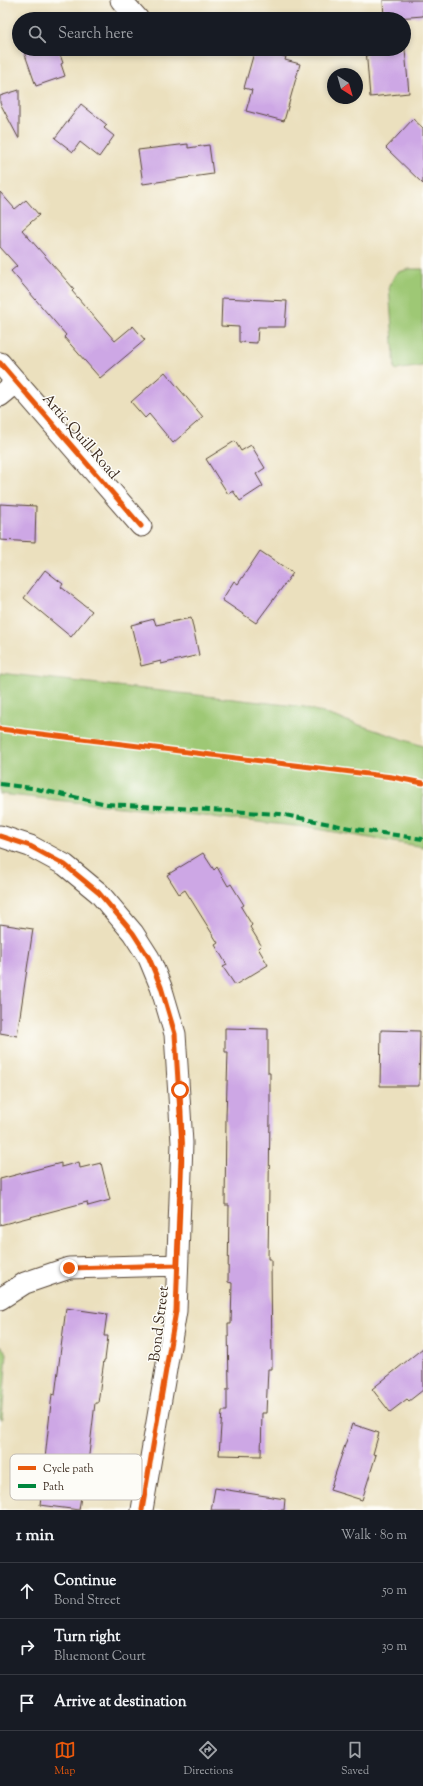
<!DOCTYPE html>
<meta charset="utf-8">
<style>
:root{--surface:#171b24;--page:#242831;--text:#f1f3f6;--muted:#9ea1a6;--line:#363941;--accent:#ea580c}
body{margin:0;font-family:"Sorts Mill Goudy",serif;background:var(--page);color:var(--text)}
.compass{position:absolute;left:327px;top:68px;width:36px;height:36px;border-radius:50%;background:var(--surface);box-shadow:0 2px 6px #0003;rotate:143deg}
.stop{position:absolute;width:12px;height:12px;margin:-9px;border:3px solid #ea580c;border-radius:50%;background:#fff}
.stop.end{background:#ea580c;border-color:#fff;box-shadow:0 1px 4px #0008}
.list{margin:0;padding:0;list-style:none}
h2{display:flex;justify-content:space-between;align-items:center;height:52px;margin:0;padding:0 16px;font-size:17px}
h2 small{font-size:13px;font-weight:400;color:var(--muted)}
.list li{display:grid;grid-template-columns:26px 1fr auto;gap:12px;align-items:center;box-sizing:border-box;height:56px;padding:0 16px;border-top:1px solid var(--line)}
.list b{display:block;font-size:15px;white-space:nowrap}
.list p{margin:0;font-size:13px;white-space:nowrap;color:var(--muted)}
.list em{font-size:13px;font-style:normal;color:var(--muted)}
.icon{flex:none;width:22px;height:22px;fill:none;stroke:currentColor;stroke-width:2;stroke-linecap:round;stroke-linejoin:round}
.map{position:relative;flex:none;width:423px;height:1510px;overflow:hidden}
.search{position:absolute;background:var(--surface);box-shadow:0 2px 6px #0003;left:12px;right:12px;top:12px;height:44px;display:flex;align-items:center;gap:10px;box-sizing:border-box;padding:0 14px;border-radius:22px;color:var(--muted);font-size:15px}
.sheet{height:220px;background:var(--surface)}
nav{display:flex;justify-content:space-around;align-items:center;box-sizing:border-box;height:56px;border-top:1px solid var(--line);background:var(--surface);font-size:11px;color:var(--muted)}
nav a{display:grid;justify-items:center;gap:2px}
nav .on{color:var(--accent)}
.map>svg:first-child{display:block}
</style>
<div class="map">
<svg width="423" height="1510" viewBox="0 0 423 1510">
<rect width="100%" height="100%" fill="#fdfcf7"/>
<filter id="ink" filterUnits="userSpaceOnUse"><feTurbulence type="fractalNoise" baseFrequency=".025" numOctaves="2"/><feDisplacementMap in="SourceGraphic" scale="8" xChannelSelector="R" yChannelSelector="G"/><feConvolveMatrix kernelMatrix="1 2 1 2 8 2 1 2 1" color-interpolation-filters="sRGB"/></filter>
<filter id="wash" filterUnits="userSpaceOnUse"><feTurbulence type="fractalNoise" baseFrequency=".012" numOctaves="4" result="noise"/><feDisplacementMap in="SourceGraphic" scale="16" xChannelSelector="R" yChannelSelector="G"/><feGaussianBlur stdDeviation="0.9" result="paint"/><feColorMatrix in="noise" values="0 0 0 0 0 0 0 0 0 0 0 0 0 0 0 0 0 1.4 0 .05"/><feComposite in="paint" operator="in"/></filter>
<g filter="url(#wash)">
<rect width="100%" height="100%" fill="#ebe0be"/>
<path fill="#9ec875" stroke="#6c794a" d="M409 269H423V366L395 370 389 286 396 273Z
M0 673 305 707 423 746V847L304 827 0 794Z
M0 1345 7 1353 2 1419 0 1420Z"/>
<g id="blocks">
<path fill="#cda7e5" d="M383 0H423V16L384 19Z
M404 39 409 93 370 97 366 49H404Z
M23 49H58L63 63 61 64 65 76 36 86Z
M255 49H275L274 53 286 57 285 60 300 64 284 121 246 111 252 90 244 88Z
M19 90V139L0 103V96Z
M81 104 107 125 104 128 114 136 99 157 80 142 73 152 55 138Z
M413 119 423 128V184L386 148Z
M188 144V148L209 145 213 174 143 184 138 150Z
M0 192 15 209 26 200 39 215 22 230 74 289 72 291 115 341 133 326 145 340 100 378 64 337 66 335 11 271 17 266 0 247Z
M222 298 287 301 285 327H258L257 343 239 342V327L221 326Z
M165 372 203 417 173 443 149 414 145 418 131 402Z
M235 441 241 451 251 445 265 468 256 474 263 486 240 501 233 491 228 494 206 459Z
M0 504 36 506 35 542 0 540Z
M260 551 293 573 256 623 222 600 234 581 238 584Z
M45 570 63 584 61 587 92 611 71 637 24 598Z
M191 618 199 655 161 664V661L141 666 131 625 154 619 156 625Z
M203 853 214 870 217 867 228 886 231 884 244 905 241 907 252 925 250 927 261 945 258 948 268 965 235 985 223 967 227 965 215 945 218 943 185 890 179 894 167 875Z
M0 924 33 929 17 1036 0 1033Z
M225 1028 268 1029V1073H270V1116L268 1259H271L272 1369H268L266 1413H262L261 1456 219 1455 222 1411H227V1389H229L228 1324H231L232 1283 228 1282 229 1205H225L226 1117 228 1052H225Z
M381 1030 420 1031 419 1086H380Z
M79 1162 80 1168 101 1163 110 1200 88 1206 87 1202 0 1225V1179L61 1163V1167Z
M66 1308 107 1314 104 1336H108L105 1360H104L98 1403H95L85 1489H82L79 1510 40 1505 52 1394 55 1395Z
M423 1348V1390L409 1401 407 1399 390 1412 372 1389Z
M352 1424 379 1433 373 1454 376 1455 362 1500 330 1490Z
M215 1488 285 1499 284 1510H211Z"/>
</g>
</g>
<g filter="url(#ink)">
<use href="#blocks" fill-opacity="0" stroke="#554536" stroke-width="1"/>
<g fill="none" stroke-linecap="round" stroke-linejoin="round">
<g stroke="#554536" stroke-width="23">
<path id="street" d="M121 0 138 19
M0 363 141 526
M0 396 17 382
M0 836 30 846 65 865 99 893 133 933 149 958 161 987 175 1034 182 1143 176 1311 142 1510
M0 1299 25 1283 69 1268 177 1265"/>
</g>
<use href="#street" stroke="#fff" stroke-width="21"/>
<path stroke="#00873e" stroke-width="4" stroke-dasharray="8 4" stroke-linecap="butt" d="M0 784 32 788 107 804 280 814 355 829 423 839"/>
<g stroke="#fdfcf7" stroke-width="8">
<path id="cycleway" d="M0 363 141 526
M0 729 392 777 423 783
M0 836 30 846 65 865 99 893 133 933 149 958 161 987 175 1034 182 1143 176 1311 142 1510"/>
</g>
<use href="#cycleway" stroke="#e8590c" stroke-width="5"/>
</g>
</g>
<g fill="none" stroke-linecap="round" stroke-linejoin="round" filter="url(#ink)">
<path stroke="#ea580c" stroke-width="5" d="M69 1268 177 1265 182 1143 180 1090"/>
</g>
<g text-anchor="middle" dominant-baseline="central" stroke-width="3" stroke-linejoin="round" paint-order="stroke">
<g font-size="15" fill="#3b2a1e" stroke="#fdfcf7">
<text transform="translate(80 437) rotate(49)">Artic Quill Road</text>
<text transform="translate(160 1324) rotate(-83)">Bond Street</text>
</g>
</g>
<rect x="10" y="1454" width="132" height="46" rx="6" fill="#fdfcf7" stroke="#c3bdb6" stroke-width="1"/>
<rect x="18" y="1466" width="18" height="4" fill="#e8590c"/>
<rect x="18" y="1484" width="18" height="4" fill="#00873e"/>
<g font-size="11" fill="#3b2a1e">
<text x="43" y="1472">Cycle path</text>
<text x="43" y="1490">Path</text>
</g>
</svg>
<svg class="compass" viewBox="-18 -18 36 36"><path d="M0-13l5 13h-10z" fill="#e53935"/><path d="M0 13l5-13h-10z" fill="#9ea1a6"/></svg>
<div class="stop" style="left:180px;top:1090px"></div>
<div class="stop end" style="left:69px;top:1268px"></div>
<div class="search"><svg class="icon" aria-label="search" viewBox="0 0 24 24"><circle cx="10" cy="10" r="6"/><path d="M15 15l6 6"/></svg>Search here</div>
</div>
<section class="sheet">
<h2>1 min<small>Walk · 80 m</small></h2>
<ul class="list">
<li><svg class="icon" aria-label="ahead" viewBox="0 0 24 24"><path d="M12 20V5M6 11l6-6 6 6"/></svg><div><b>Continue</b><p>Bond Street</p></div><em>50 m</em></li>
<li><svg class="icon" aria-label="right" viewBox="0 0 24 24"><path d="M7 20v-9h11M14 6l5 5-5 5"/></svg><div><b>Turn right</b><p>Bluemont Court</p></div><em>30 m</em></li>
<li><svg class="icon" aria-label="arrive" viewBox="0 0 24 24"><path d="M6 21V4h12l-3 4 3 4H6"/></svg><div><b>Arrive at destination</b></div></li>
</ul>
</section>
<nav>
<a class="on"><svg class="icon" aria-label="map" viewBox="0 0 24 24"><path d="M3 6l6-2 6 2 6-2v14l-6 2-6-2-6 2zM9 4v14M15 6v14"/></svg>Map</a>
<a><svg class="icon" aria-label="directions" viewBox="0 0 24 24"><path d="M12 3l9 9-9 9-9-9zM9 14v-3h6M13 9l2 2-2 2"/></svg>Directions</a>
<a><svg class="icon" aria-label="saved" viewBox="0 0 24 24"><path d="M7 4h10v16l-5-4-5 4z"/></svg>Saved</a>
</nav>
